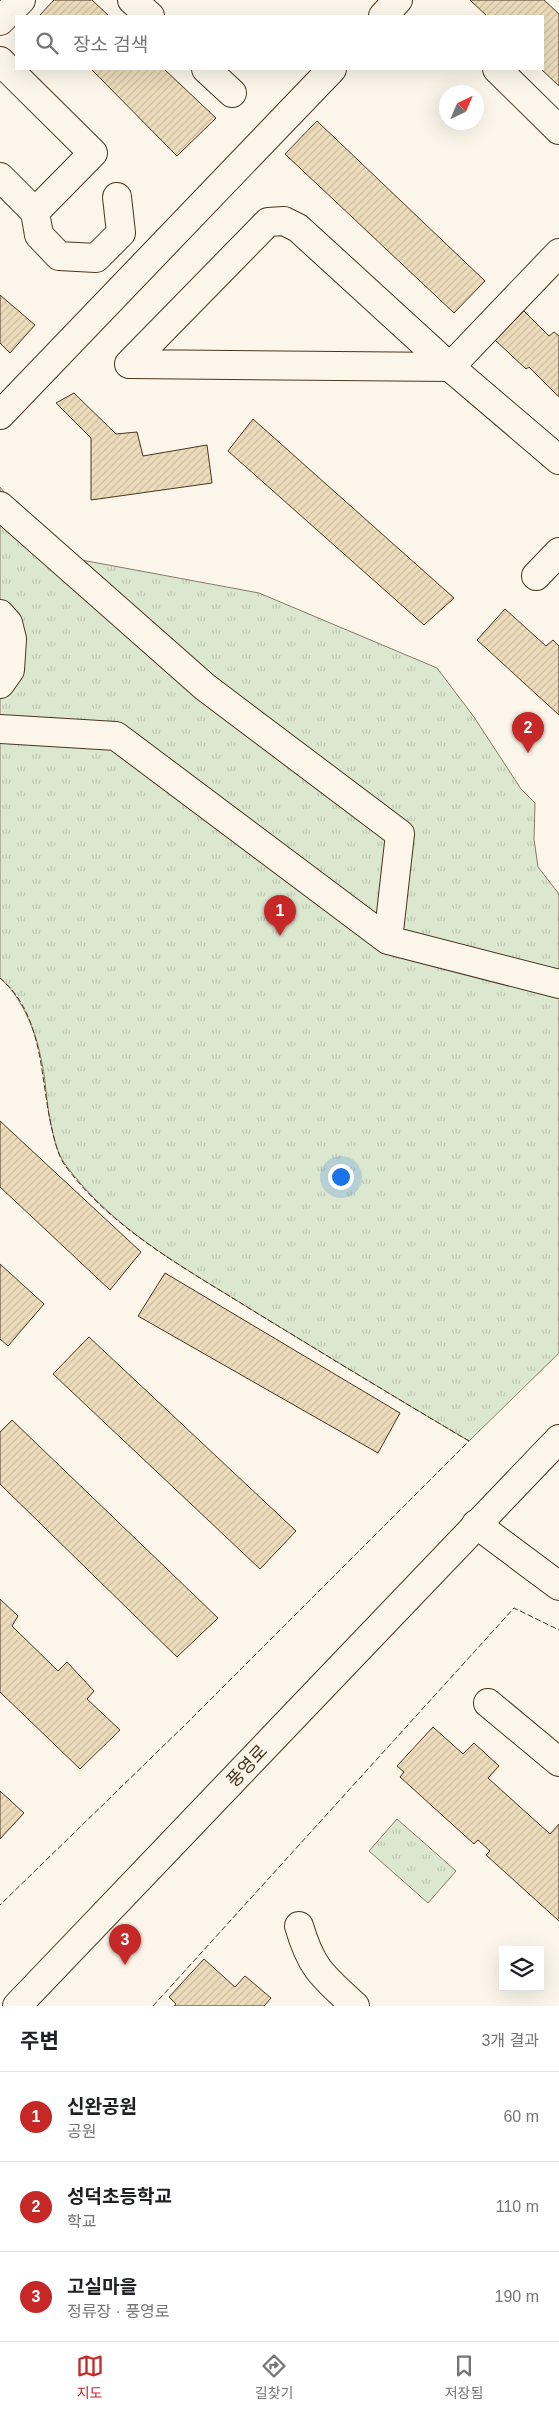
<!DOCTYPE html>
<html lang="ko">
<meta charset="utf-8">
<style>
:root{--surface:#fff;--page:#f6f6f6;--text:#202124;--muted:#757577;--line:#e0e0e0;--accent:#c62828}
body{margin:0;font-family:Helvetica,"Noto Sans KR",sans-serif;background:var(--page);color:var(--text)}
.controls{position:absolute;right:15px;bottom:15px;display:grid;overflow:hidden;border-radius:0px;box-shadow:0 5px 20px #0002}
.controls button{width:45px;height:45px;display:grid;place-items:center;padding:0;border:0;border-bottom:1px solid var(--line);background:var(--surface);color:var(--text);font:25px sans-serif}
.compass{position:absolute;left:439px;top:85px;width:45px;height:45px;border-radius:50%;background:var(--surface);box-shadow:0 5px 20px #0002;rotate:44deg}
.you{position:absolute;left:340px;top:1176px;width:18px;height:18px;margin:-12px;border:4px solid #fff;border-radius:50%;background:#1a73e8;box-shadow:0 0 0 8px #1a73e833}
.badge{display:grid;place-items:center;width:32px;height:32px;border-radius:50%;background:var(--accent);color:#fff;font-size:16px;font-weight:700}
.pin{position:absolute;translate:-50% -41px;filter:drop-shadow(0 1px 2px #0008)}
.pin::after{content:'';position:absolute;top:26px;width:18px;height:15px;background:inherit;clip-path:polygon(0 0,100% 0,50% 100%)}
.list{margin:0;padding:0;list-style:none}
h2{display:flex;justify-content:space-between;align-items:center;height:65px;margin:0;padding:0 20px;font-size:21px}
h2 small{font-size:16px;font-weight:400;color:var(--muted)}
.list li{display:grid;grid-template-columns:32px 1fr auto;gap:15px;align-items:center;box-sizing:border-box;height:90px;padding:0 20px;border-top:1px solid var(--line)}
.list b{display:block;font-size:19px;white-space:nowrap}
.list p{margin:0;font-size:16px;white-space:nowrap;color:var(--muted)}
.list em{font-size:16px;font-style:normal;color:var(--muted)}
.icon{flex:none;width:28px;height:28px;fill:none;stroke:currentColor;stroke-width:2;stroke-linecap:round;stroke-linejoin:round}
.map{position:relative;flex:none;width:559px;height:2006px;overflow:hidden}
.search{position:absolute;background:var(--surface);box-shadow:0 5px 20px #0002;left:15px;right:15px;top:15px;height:55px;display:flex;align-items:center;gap:12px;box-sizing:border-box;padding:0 18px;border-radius:0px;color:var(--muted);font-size:19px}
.sheet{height:335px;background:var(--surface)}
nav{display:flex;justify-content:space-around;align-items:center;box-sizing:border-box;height:70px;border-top:1px solid var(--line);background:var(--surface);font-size:14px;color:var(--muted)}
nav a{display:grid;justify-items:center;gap:2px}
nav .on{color:var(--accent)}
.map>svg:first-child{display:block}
</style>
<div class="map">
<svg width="559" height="2006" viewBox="0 0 559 2006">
<defs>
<pattern id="park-tufts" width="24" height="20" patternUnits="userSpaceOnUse" patternTransform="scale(1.25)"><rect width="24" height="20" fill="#dce7d0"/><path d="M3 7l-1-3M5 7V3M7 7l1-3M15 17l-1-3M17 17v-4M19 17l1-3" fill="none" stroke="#bec7b2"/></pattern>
<pattern id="building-hatch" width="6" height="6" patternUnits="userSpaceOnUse" patternTransform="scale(1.25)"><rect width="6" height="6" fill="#ecdcbc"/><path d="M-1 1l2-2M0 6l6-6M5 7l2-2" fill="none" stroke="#ccbda1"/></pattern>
</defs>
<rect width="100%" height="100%" fill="#fbf6e9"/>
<path fill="url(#park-tufts)" stroke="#887966" d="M0 487 35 531 76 559 259 593 437 668 474 717 521 789 535 803 534 839 538 867 559 894V1353L469 1441C396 1398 324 1354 252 1310 185 1268 112 1229 65 1164 57 1153 54 1138 51 1125 46 1102 46 1077 40 1054 35 1029 20 995 0 978Z
M397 1819 456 1871 428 1903 369 1851Z"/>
<path fill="url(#building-hatch)" stroke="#4a3520" d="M54 0H92L109 16H39Z
M470 0H544L559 14V86L541 69 543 16H487Z
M91 69H164L216 118 177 156Z
M317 121 485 281 454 313 285 154Z
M0 295 35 325 10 353 0 343Z
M524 311 549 336 554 332 559 336V397L529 367 526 369 495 340Z
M74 393 116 434 137 432 143 456 207 445 212 483 91 500V438L56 403Z
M253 419 454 598 424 625 228 451Z
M505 609 546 646 553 640 559 646V715L477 640Z
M0 1121 141 1252 110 1290 0 1187Z
M0 1264 44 1304 8 1346 0 1339Z
M165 1273 400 1413 378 1453 138 1316Z
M89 1337 296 1531 260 1569 53 1374Z
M12 1420 218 1618 177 1657 0 1484V1432Z
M0 1599 18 1616 12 1626 58 1671 67 1662 94 1691 87 1699 120 1730 80 1769 0 1692Z
M433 1727 463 1754 474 1743 499 1766 488 1778 550 1834 559 1824V1921L486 1855 490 1851 478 1840 474 1844 400 1777 404 1772 397 1766Z
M0 1791 24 1813 0 1839Z
M204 1959 235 1987 245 1976 271 1998 264 2006H174L176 2004 169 1997Z"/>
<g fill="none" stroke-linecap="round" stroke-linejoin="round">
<g stroke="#4a3520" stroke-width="30">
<path id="minor" d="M132 0 150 16
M383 16 398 0
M0 21 21 0
M0 61 93 153 35 212 0 177
M206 69 232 93
M497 69 559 130
M35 212 39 235 59 256 96 258 121 233 117 197
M559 253 450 367 129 364 268 222 284 221 298 228 450 367 559 460
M0 415 332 69
M0 506 205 687 400 834 388 940
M536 576 559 552
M0 614 8 623 12 639 10 670 0 684
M0 729 116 736 388 940 559 984
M476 1524 559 1586
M488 1703 559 1762
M299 1926C312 1970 323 1976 355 2006"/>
</g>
<g stroke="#4a3520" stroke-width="30">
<path id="major" d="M17 2006 559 1439"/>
</g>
<use href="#minor" stroke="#fbf6e9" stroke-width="28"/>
<use href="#major" stroke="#fbf6e9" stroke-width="28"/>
<path stroke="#4a3520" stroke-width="1" stroke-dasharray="6 2.5" stroke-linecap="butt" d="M0 978C43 1014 40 1075 51 1125 54 1138 57 1153 64 1164 111 1229 185 1268 252 1310 324 1354 396 1398 469 1441L190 1720 0 1905
M153 2006 514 1608 559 1630"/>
</g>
<g text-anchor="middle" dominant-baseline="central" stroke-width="4" stroke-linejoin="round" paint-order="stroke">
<g font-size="18" fill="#4a3520" stroke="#fbf6e9">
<text transform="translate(247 1766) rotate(-47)">풍영로</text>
</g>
</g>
</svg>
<div class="controls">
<button><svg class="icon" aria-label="layers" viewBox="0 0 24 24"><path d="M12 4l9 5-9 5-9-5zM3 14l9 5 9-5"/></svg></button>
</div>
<svg class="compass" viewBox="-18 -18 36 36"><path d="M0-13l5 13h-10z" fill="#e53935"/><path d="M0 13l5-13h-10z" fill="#757577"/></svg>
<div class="you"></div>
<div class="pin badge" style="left:280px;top:936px">1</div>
<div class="pin badge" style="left:528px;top:753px">2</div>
<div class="pin badge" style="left:125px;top:1965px">3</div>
<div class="search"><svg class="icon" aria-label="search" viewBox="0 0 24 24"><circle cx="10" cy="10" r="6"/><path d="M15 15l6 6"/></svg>장소 검색</div>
</div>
<section class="sheet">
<h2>주변<small>3개 결과</small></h2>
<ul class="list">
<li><span class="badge">1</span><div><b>신완공원</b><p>공원</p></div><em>60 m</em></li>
<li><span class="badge">2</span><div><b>성덕초등학교</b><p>학교</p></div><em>110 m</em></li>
<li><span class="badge">3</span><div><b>고실마을</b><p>정류장 · 풍영로</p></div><em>190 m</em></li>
</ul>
</section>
<nav>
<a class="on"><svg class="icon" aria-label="map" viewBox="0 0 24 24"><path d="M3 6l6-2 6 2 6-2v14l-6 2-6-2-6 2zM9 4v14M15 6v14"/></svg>지도</a>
<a><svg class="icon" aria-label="directions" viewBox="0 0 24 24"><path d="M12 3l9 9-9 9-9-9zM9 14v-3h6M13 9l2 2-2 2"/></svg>길찾기</a>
<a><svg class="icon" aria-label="saved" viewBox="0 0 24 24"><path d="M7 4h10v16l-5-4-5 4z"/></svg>저장됨</a>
</nav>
